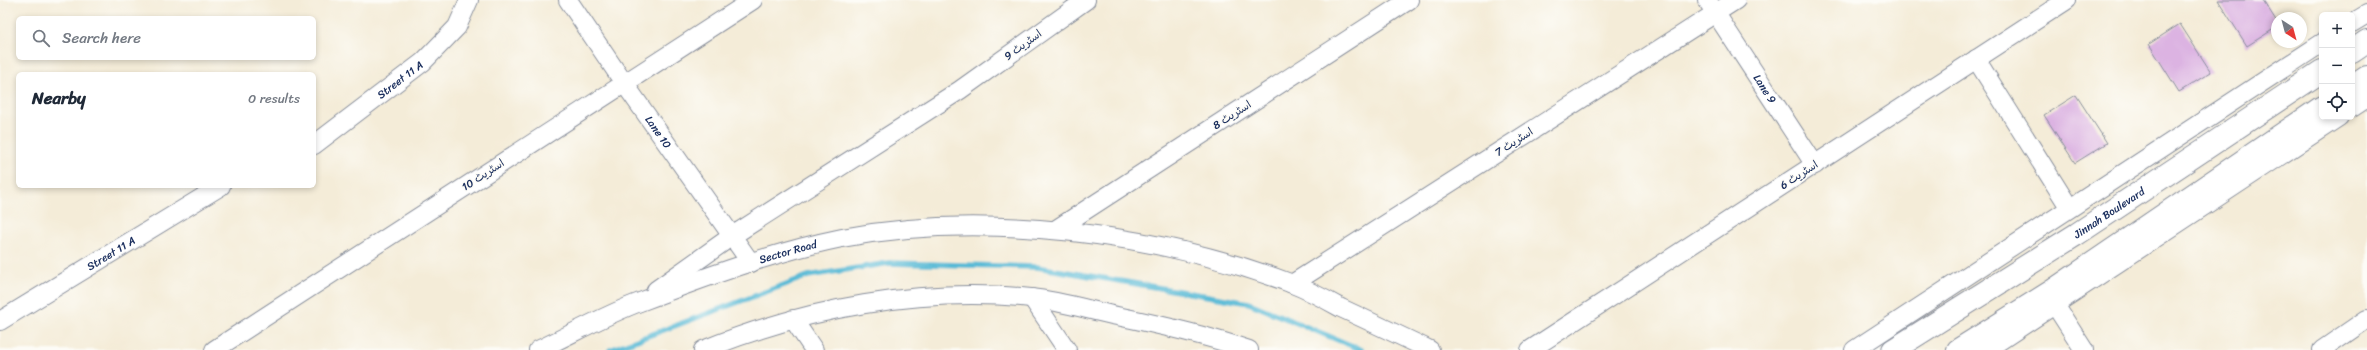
<!DOCTYPE html>
<meta charset="utf-8">
<style>
:root{--surface:#fff;--page:#f6f6f7;--text:#1f2937;--muted:#747a83;--line:#e0e1e3}
body{margin:0;font-family:Sriracha,"Playpen Sans Arabic",sans-serif;background:var(--page);color:var(--text)}
.controls{position:absolute;right:12px;top:12px;display:grid;overflow:hidden;border-radius:6px;box-shadow:0 2px 6px #0003}
.controls button{width:36px;height:36px;display:grid;place-items:center;padding:0;border:0;border-bottom:1px solid var(--line);background:var(--surface);color:var(--text);font:20px sans-serif}
.compass{position:absolute;left:2271px;top:12px;width:36px;height:36px;border-radius:50%;background:var(--surface);box-shadow:0 2px 6px #0003;rotate:144deg}
.list{margin:0;padding:0;list-style:none}
h2{display:flex;justify-content:space-between;align-items:center;height:52px;margin:0;padding:0 16px;font-size:17px}
h2 small{font-size:13px;font-weight:400;color:var(--muted)}
.icon{flex:none;width:22px;height:22px;fill:none;stroke:currentColor;stroke-width:2;stroke-linecap:round;stroke-linejoin:round}
.map{position:relative;flex:none;width:2367px;height:350px;overflow:hidden}
.search{position:absolute;background:var(--surface);box-shadow:0 2px 6px #0003;left:16px;top:16px;width:300px;height:44px;display:flex;align-items:center;gap:10px;box-sizing:border-box;padding:0 14px;border-radius:6px;color:var(--muted);font-size:15px}
.panel{position:absolute;background:var(--surface);box-shadow:0 2px 6px #0003;left:16px;top:72px;width:300px;height:116px;border-radius:6px}
.map>svg:first-child{display:block}
</style>
<div class="map">
<svg width="2367" height="350" viewBox="0 0 2367 350">
<rect width="100%" height="100%" fill="#fdfcf7"/>
<filter id="ink" filterUnits="userSpaceOnUse"><feTurbulence type="fractalNoise" baseFrequency=".025" numOctaves="2"/><feDisplacementMap in="SourceGraphic" scale="8" xChannelSelector="R" yChannelSelector="G"/><feConvolveMatrix kernelMatrix="1 2 1 2 8 2 1 2 1" color-interpolation-filters="sRGB"/></filter>
<filter id="wash" filterUnits="userSpaceOnUse"><feTurbulence type="fractalNoise" baseFrequency=".012" numOctaves="4" result="noise"/><feDisplacementMap in="SourceGraphic" scale="16" xChannelSelector="R" yChannelSelector="G"/><feGaussianBlur stdDeviation="0.9" result="paint"/><feColorMatrix in="noise" values="0 0 0 0 0 0 0 0 0 0 0 0 0 0 0 0 0 1.4 0 .05"/><feComposite in="paint" operator="in"/></filter>
<g filter="url(#wash)">
<rect width="100%" height="100%" fill="#f4ecd8"/>
<g fill="none" stroke-linecap="round" stroke-linejoin="round">
<path stroke="#58bad6" stroke-width="5.5" d="M610 350 808 276 889 263 1037 267 1249 303 1362 350"/>
</g>
<g id="blocks">
<path fill="#dcb3e2" d="M2218 0H2263L2277 22V27L2247 46Z
M2180 24 2211 72 2179 92 2149 44Z
M2076 95 2107 143 2075 163 2044 115Z"/>
</g>
</g>
<g filter="url(#ink)">
<use href="#blocks" fill-opacity="0" stroke="#888e9b" stroke-width="1"/>
<g fill="none" stroke-linecap="round" stroke-linejoin="round">
<g stroke="#888e9b" stroke-width="20">
<g id="minor">
<path id="s1" d="M568 0 624 83 751 263"/>
<path id="s2" d="M1707 0 1815 165"/>
<path d="M2352 23 2367 14"/>
<path d="M1976 59 2069 207"/>
<path d="M2352 108 2367 98"/>
<path id="s3" d="M314 145 423 62 457 27 469 0"/>
<path d="M1055 230 1409 0"/>
<path d="M1292 284 1736 0"/>
<path d="M656 290 732 236 960 90 1086 0"/>
<path d="M1032 298 1067 350"/>
<path d="M2055 305 2084 350"/>
<path d="M793 319 814 350"/>
<path id="s4" d="M0 321 221 186"/>
<path d="M214 350 753 0"/>
<path id="s5" d="M538 350C572 334 605 315 640 302 705 277 774 252 842 238 983 211 1156 233 1290 283 1308 290 1325 299 1341 308 1371 322 1401 336 1430 350"/>
<path d="M703 350C806 308 921 287 1031 298 1060 301 1089 310 1117 316 1161 325 1206 335 1249 350"/>
<path d="M1530 350 2067 0"/>
<path d="M1854 350 2322 43"/>
<path d="M1986 350 2339 117"/>
<path d="M2322 350 2367 319"/>
</g>
</g>
<g stroke="#888e9b" stroke-width="24">
<g id="tertiary">
<path d="M2352 51 2367 41"/>
<path d="M2352 87 2367 77"/>
<path id="s6" d="M1893 350 2077 234 2322 71"/>
<path d="M1958 350 2052 291 2322 107"/>
</g>
</g>
<use href="#minor" stroke="#fff" stroke-width="18"/>
<use href="#tertiary" stroke="#fff" stroke-width="22"/>
</g>
</g>
<g text-anchor="middle" dominant-baseline="central" stroke-width="3" stroke-linejoin="round" paint-order="stroke">
<g font-size="11" fill="#1b2f5e" stroke="#fdfcf7">
<text transform="translate(1023 45) rotate(-36)">اسٹریٹ 9</text>
<text stroke="none"><textPath href="#s3" startOffset="108">Street 11 A</textPath></text>
<text stroke="none"><textPath href="#s2" startOffset="106">Lane 9</textPath></text>
<text transform="translate(1232 115) rotate(-33)">اسٹریٹ 8</text>
<text stroke="none"><textPath href="#s1" startOffset="160">Lane 10</textPath></text>
<text transform="translate(1514 142) rotate(-33)">اسٹریٹ 7</text>
<text transform="translate(483 175) rotate(-33)">اسٹریٹ 10</text>
<text transform="translate(1799 175) rotate(-33)">اسٹریٹ 6</text>
<text stroke="none"><textPath href="#s6" startOffset="256">Jinnah Boulevard</textPath></text>
<text stroke="none"><textPath href="#s5" startOffset="269">Sector Road</textPath></text>
<text stroke="none"><textPath href="#s4" startOffset="130">Street 11 A</textPath></text>
</g>
</g>
</svg>
<div class="controls">
<button>+</button>
<button>−</button>
<button><svg class="icon" aria-label="locate" viewBox="0 0 24 24"><circle cx="12" cy="12" r="6"/><path d="M12 2v4M12 18v4M2 12h4M18 12h4"/></svg></button>
</div>
<svg class="compass" viewBox="-18 -18 36 36"><path d="M0-13l5 13h-10z" fill="#e53935"/><path d="M0 13l5-13h-10z" fill="#747a83"/></svg>
<div class="search"><svg class="icon" aria-label="search" viewBox="0 0 24 24"><circle cx="10" cy="10" r="6"/><path d="M15 15l6 6"/></svg>Search here</div>
<section class="panel">
<h2>Nearby<small>0 results</small></h2>
<ul class="list">
</ul>
</section>
</div>
